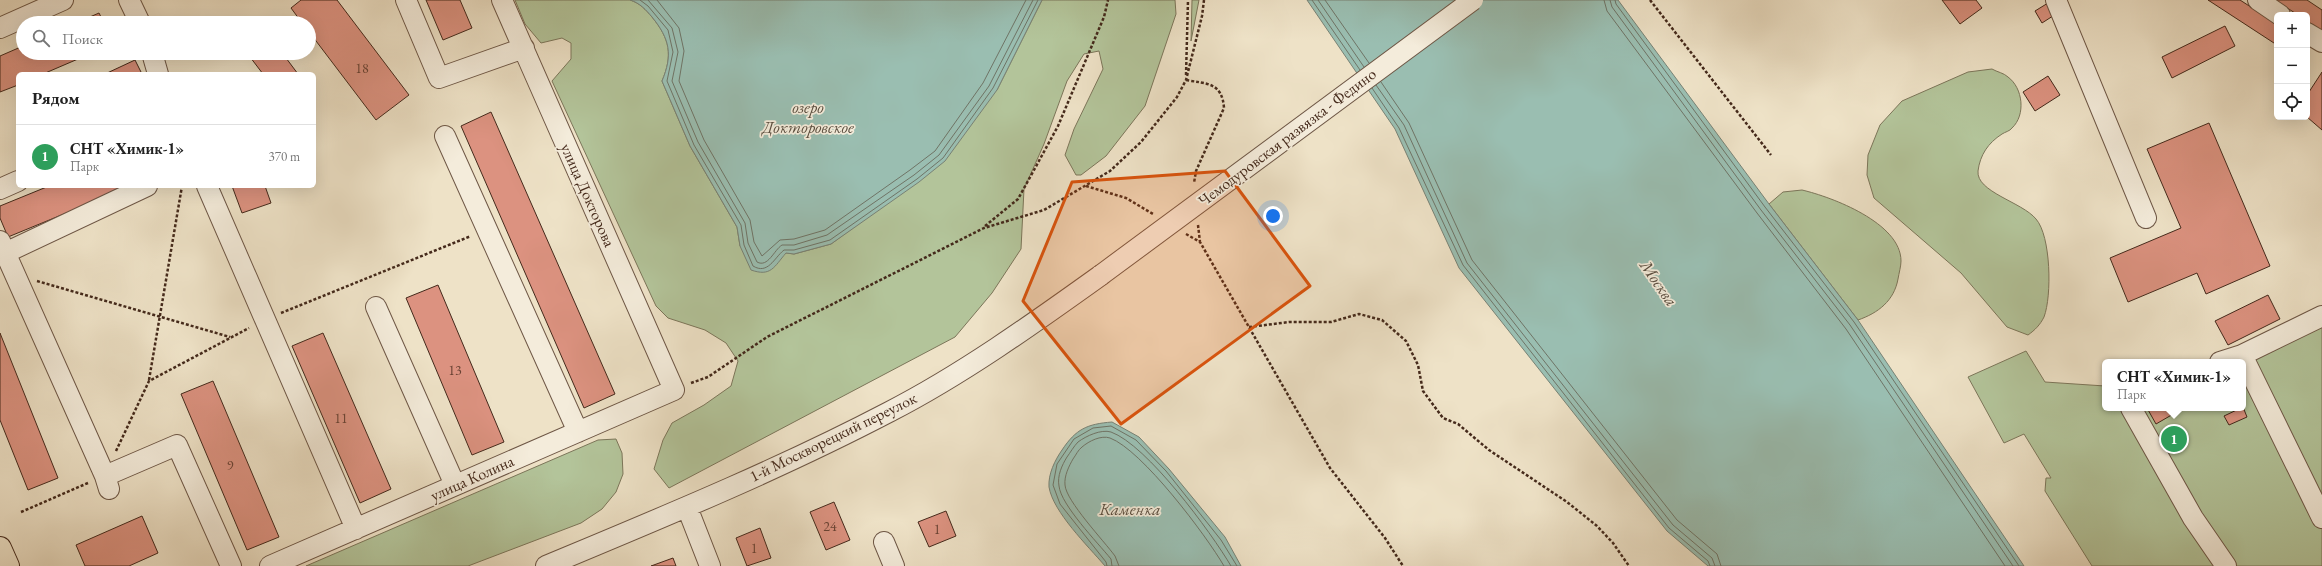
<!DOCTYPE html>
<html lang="ru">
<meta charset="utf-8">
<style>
:root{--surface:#fff;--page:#f2f2f2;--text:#222;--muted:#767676;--line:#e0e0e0;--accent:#8f2418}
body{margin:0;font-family:"EB Garamond",serif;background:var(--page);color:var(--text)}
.controls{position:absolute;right:12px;top:12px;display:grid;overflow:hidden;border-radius:6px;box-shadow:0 4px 16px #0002}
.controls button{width:36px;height:36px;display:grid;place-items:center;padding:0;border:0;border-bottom:1px solid var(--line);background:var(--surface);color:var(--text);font:20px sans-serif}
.you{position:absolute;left:1273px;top:216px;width:14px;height:14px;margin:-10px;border:3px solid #fff;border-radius:50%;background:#1a73e8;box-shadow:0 0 0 6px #1a73e833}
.badge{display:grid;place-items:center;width:26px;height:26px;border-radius:50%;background:var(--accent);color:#fff;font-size:13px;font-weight:700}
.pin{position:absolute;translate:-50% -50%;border:2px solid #fff;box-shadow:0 1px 4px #0006}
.popup{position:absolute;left:2102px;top:359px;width:144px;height:52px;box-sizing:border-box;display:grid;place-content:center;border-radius:6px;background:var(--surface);filter:drop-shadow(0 1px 3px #0005);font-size:13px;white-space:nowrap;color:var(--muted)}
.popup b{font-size:15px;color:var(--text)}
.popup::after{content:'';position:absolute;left:50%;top:100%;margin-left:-8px;border:8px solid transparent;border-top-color:var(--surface)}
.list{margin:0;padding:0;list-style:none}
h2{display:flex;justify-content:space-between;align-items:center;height:52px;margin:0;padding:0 16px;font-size:17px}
h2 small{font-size:13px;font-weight:400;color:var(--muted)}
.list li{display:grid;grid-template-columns:26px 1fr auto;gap:12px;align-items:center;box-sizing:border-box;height:64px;padding:0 16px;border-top:1px solid var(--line)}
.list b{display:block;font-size:15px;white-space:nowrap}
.list p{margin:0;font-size:13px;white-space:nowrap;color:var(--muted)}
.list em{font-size:13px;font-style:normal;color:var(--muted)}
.icon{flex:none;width:22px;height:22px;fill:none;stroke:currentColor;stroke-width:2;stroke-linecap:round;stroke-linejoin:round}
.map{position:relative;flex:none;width:2322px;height:566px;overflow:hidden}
.search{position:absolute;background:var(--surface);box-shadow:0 4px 16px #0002;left:16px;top:16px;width:300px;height:44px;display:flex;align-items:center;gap:10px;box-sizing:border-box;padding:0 14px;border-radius:22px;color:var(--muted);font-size:15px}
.panel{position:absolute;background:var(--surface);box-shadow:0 4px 16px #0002;left:16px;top:72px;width:300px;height:116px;border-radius:6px}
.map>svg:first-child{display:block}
</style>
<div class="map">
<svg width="2322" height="566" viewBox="0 0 2322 566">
<rect width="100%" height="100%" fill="#eee2c7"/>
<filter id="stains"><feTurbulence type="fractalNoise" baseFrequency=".005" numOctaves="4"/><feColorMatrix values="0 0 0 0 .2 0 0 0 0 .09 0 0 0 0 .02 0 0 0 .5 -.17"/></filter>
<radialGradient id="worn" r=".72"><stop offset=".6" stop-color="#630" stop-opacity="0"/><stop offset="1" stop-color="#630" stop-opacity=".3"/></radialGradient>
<path fill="#b3c49a" stroke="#7c765a" d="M515 0H630C640 3 646 10 652 17 670 39 673 55 662 81L690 146 737 227 740 246 794 254 831 244 865 219 997 90 1042 0H1175L1176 14 1145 106 1106 156 1081 175H1076L1065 155 1074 129 1103 69 1099 51 1084 54 1067 81 1044 144 1024 189 1021 249 992 293 955 337 669 488 654 469 663 440 672 423 704 405 731 386 738 361 726 343 705 330 668 318 656 306 552 81 571 59V43L562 38 541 43 525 24Z
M1192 0H1199L1191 41Z
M1992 69C1997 72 2004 73 2008 77 2023 88 2026 115 2012 128 2010 131 2005 132 2002 134 1988 143 1980 155 1978 171 1976 192 2022 202 2036 219 2051 236 2052 296 2044 317 2040 325 2035 330 2028 335L2007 327 1961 273 1874 198 1867 175 1868 155 1880 125 1902 101 1968 72Z
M1802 190C1832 197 1901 223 1901 261 1901 266 1899 273 1898 279 1894 301 1878 313 1858 320L1769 204 1783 192Z
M2322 316V566H2092L2045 491 2046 478H2051L2024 434 2004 443 1968 377 2026 351 2045 382 2105 386V408H2243V362Z
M616 439 622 453 623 474 616 492 602 509 581 523 468 566H306L598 440Z"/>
<path fill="#9abeb1" stroke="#788275" d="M630 0H1042L997 90 945 161 919 182 831 244 794 254 786 253C774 267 771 277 751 270L740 246 737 227 690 146 662 81C673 55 670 39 652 17 646 10 640 3 630 0Z
M1307 0H1618L1769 204 1858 320 2024 566H1708L1667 531 1459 268 1395 129Z
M1112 422 1139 437 1169 469 1225 537 1241 566H1105C1088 546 1053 512 1049 487 1048 474 1055 460 1062 450 1076 429 1087 424 1112 422Z"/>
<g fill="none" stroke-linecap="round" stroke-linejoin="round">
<path stroke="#6f7466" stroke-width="1" d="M640 0 648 6 668 30 673 52 667 81 694 145 741 225 744 245 753 266C768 275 774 258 784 250H794L830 240 917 179 943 158 993 88 1038 0
M648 0 672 28 678 52 672 81 698 142 745 223 748 243 757 262C768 268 774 250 782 245H794L827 235 914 175 939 155 989 86 1033 0
M657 0 679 28 684 51 679 81 704 140 750 220 754 242 762 256 780 240 794 239 825 230 910 170 935 151 983 83 1026 0
M1312 0 1360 70
M1318 0 1364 67
M1325 0 1369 63
M1604 0 1607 11 1757 213 1846 329 2005 566
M1610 0 1612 7 1761 210 1850 325 2013 566
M1615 0 1616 4 1765 207 1854 322 2019 566
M1381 82 1409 123 1472 260 1677 520 1717 554 1721 566
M1376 85 1404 125 1467 263 1673 525 1712 558 1715 566
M1372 88 1399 128 1463 265 1669 528 1708 561 1710 566
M1107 566 1106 562 1060 504 1053 485 1057 464 1074 439 1093 428 1111 426 1136 440 1166 471 1221 540 1237 566
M1112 566 1111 559C1097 542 1061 505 1059 486 1057 476 1062 465 1067 457 1070 453 1074 446 1078 442 1086 436 1101 429 1111 432 1147 445 1211 532 1231 566
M1119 566 1115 556C1104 541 1066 501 1065 485 1064 476 1069 466 1073 459 1076 455 1078 450 1082 447 1089 441 1101 435 1110 438 1142 450 1206 535 1224 566"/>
</g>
<path fill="#dc9280" stroke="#44291b" d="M301 0H337L409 95 376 120 313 37 309 41V23H302L291 8Z
M426 0H460L472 28 443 40Z
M1942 0H1976L1982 8 1960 24Z
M2208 0H2240L2277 24V45Z
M2275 0H2307L2322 10V31L2307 21V15H2298Z
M2048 3 2056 14 2042 23 2035 11Z
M99 13 104 23H76Z
M2225 26 2235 46 2172 78 2162 57Z
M23 46V53H92L43 74H18V85L0 92V56Z
M247 53H293L286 58 298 74H263Z
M135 60 142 74H105Z
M2322 72V130L2307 117V95Z
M2048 76 2060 95 2035 111 2023 92Z
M491 112 615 394 584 408 461 126Z
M2209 123 2270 266 2206 294 2197 273 2128 302 2110 258 2181 228 2147 149Z
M49 186H132L8 237 0 218V206Z
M232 186H265L271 203 242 213Z
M438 285 504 442 472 455 406 298Z
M2268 295 2280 319 2228 345 2215 321Z
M0 333 58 478 28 490 0 420Z
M323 333 391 489 360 503 292 346Z
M213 381 279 537 247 550 181 394Z
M2243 407 2247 417 2229 425 2224 416Z
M2147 408H2172L2175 413 2156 424Z
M834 502 850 540 826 550 810 512Z
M946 511 956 536 929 547 918 522Z
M142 516 158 553 129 566H85L76 545Z
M760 528 771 558 747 566 736 538Z
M673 558 676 566H651Z"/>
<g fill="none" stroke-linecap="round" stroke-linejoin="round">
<g stroke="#6e5746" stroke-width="22">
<path id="minor" d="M129 0 140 23
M406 0 439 78 524 48
M2056 0 2146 218
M2258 0 2280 15
M0 28 63 0
M2307 33 2322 42
M152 53 158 74
M445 136 578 432
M207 186 356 529
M0 189 18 181
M0 241 105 476
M5 253 147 186
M376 307 455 485
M2242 355 2322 518
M2220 362 2242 355 2322 316
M2131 408 2193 518 2226 566
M109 489 105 476 177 445 231 566
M687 507 710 566
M884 542 894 566
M270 566 674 390 502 0
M546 566C661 518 778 470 889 412 963 374 1034 323 1101 275"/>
</g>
<g stroke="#44291b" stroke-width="24">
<path id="major" d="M0 548 8 566"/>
</g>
<path stroke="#44291b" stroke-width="2.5" stroke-dasharray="3 2" stroke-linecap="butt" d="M1650 0 1771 155
M1186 75 1188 0
M1186 80C1207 84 1222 82 1224 108L1196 171 1194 183
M1086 186 1126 198 1153 214
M1198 225 1200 242
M985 226 1018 199 1034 170 1058 126 1104 17 1108 0
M1186 234 1200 242 1330 468 1385 538 1403 566
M37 281 230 337
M281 313 471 236
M1249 327 1289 322H1331L1359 314 1382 320 1406 341 1418 365 1423 391 1443 418 1458 424 1489 450 1567 502 1597 526 1613 543 1629 566
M149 380 182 186
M691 383 708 377 767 337 984 228 1044 210 1110 171 1141 142 1177 97 1186 80 1202 16 1204 0
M116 451 149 381 249 328
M21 512 88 483"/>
<use href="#minor" stroke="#f4ecdb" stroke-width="20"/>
<use href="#major" stroke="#eee2c7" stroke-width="22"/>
<g stroke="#6e5746" stroke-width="22" stroke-linecap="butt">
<path id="minor-bridge" d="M1101 275 1473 0"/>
</g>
<use href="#minor-bridge" stroke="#f4ecdb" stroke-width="20"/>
</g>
<path fill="#d8540e" fill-opacity="0.2" stroke="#d8540e" stroke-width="3" stroke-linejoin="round" d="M1225 171 1310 286 1121 424 1023 301 1072 182Z"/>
<g text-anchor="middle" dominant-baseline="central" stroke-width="3.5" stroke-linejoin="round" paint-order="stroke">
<g font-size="14" fill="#6a4334">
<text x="362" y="68">18</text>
<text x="455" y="370">13</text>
<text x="341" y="418">11</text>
<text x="230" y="465">9</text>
<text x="830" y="526">24</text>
<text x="937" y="529">1</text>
<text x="754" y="548">1</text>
</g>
<g font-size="16" fill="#44291b" stroke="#f4ecdb">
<text transform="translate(1287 137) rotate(-37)">Чемодуровская развязка - Федино</text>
<text transform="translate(588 195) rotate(66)">улица Докторова</text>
<text transform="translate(833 437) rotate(-26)">1-й Москворецкий переулок</text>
<text transform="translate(472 478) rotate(-24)">улица Колина</text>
</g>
<g font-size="17" font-style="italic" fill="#5a4e40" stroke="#f4ecdb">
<text x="808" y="107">озеро<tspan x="808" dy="20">Докторовское</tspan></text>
<text transform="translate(1659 283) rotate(55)">Москва</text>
<text x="1130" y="509">Каменка</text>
</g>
</g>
<rect width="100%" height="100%" filter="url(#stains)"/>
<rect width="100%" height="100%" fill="url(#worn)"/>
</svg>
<div class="controls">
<button>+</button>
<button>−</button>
<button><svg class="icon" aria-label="locate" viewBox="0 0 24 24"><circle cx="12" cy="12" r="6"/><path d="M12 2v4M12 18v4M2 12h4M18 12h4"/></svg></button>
</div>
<div class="you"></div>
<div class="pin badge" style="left:2174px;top:439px;background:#2e9e5b">1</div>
<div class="popup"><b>СНТ «Химик-1»</b>Парк</div>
<div class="search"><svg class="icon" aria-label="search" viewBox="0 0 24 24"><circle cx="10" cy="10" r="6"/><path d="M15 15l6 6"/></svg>Поиск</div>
<section class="panel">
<h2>Рядом<small></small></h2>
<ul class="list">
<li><span class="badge" style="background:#2e9e5b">1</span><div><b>СНТ «Химик-1»</b><p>Парк</p></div><em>370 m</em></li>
</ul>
</section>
</div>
